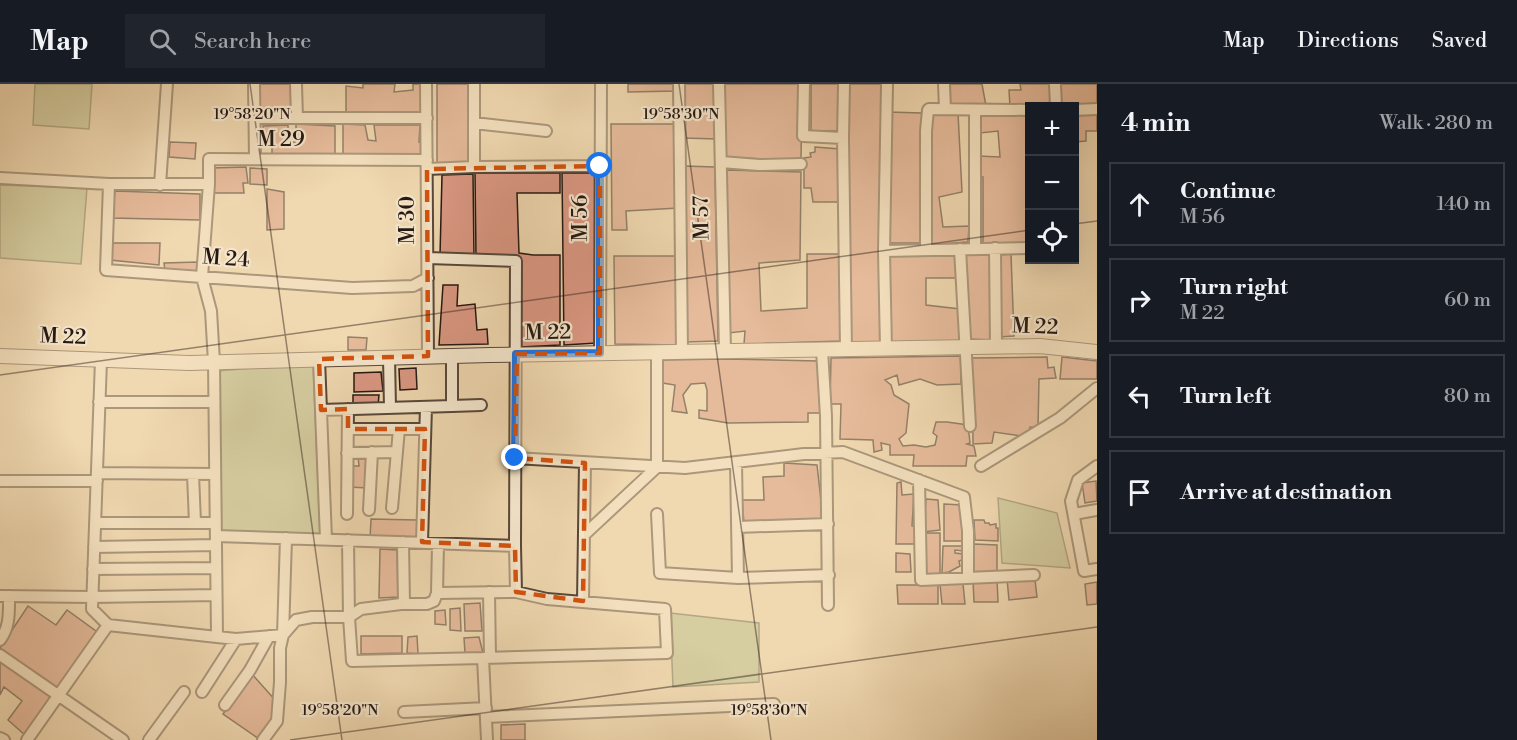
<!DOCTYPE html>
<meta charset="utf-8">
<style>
:root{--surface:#171b24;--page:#20242c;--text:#f1f3f6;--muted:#9ea1a6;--line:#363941}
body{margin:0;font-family:"Libre Bodoni",serif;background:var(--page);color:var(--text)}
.controls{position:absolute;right:18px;top:18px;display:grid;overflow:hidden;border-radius:0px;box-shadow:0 6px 24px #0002}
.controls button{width:54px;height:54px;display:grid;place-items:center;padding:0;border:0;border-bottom:2px solid var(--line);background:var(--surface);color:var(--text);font:30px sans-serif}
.stop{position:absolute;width:18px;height:18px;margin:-14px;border:4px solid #1a73e8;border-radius:50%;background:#fff}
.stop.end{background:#1a73e8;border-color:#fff;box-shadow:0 2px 6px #0008}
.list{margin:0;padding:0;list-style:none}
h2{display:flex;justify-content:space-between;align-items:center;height:78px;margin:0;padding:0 24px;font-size:26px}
h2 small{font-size:20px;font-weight:400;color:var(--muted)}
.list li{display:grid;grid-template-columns:39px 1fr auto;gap:18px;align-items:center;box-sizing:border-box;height:84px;margin:0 12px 12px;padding:0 12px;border:2px solid var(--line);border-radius:0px}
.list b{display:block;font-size:22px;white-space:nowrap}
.list p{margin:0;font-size:20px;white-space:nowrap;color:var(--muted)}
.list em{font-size:20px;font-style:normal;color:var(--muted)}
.icon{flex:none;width:33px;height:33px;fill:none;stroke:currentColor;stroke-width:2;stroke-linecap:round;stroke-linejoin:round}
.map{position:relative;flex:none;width:1097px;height:656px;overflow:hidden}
header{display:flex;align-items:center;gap:36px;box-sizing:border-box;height:84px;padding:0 30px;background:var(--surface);border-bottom:2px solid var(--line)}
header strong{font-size:28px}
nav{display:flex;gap:33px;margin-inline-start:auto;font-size:21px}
.search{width:420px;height:54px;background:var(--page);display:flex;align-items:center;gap:15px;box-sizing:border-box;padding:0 21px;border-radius:0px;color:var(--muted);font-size:22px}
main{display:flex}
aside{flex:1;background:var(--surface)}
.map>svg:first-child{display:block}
</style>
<header>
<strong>Map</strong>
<div class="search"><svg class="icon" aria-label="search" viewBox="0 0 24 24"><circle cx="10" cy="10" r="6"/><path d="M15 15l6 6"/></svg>Search here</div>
<nav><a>Map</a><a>Directions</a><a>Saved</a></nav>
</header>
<main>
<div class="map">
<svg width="1097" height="656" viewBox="0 0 1097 656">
<rect width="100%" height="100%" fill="#f0d8b0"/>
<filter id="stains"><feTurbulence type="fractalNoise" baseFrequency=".00333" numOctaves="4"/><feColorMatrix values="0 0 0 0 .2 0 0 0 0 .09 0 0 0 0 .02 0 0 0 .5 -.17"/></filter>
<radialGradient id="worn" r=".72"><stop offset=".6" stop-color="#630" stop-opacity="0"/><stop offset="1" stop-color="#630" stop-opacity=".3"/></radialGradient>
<path fill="#b5c08f" stroke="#6c6c50" stroke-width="1.5" d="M35 0H92L89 45 33 41Z
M0 101 87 104 81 180 0 174Z
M313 279 320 453 221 449 218 287Z
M998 414 1057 429 1070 484 1002 479Z
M670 529 759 539V598L673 603Z"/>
<path fill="#da9782" stroke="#241712" stroke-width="1.5" d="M259 0H294L295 32H259Z
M363 0H395L394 8 413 6V0H423L424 32 346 30V2L363 4Z
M437 0H471V78L437 79Z
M628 0H677V7L628 8Z
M682 0H715L717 55 683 54Z
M725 0H802L801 77 725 73Z
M811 0H841L839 47H811Z
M849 0H881L880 258 849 259Z
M947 0H982L986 22H947Z
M1020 0H1051L1050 22 1010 23 1009 6H1021Z
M1059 0H1097V21L1060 22Z
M888 28 922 29 923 159H889Z
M930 29H958L962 108 939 113 943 143 969 142 968 158 929 161Z
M978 29 1030 31V159L983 160V93L979 92 978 72 1000 73 998 47 980 49Z
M1074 31H1097V47H1086V57L1074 58Z
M296 40 335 42V74L272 73V57L263 56V42L288 41V58H296Z
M343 40 365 41 368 56 376 57 374 41H420L419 58H424L423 72 343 70Z
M611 40H677L678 124 626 127 627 146H612Z
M170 58 196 59 195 75 169 73Z
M815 63 840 65 839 118H813L811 104H804V74L811 73 810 69 815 68Z
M684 82 715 83 718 257 685 258Z
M246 83 248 99H243L244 109H211V84Z
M250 84 267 85V101L250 100Z
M724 86 801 88 800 176 759 179 761 227 807 224V170H842V257L744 260 745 247 729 249Z
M475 89H560V109H517L519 169 533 171H560V261L520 263V173L476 172Z
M562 89H596L597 259 564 261Z
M473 90 474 174 440 172 442 91Z
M267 105 284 108V145L267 146Z
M115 107 200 110V136L111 134Z
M111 159H160L159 181 110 176Z
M957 169 958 194H926V221L960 225 961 259H891L889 170Z
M991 169 992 256 968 255 963 170Z
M1011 170 1014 252 998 253V171Z
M614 172H678L680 261 615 260Z
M198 178V190L165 187 164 179Z
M443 201H458L457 222 475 220 477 246 487 245 488 260 439 261Z
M348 253 367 254 366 266H348Z
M961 272V300L937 301 920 295 899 301 897 291 885 296 891 301 894 311 909 320 906 349 899 355 903 362 914 361 926 363 935 361 937 352 933 349 936 338H947L968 341 970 359 967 360 974 362 976 372H967L966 382H913L914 371H890V361L881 359 882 366 874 368 873 356 840 355 841 320H830L831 274Z
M1047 273 1048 284 1054 283 1056 294 1039 295 1038 344 1030 343 1028 353 994 348 992 359 973 360 972 274Z
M1062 273 1097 277V295H1060Z
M726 275 818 277 820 329H808V338L728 339 699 334V326L707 327V306L705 299 691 300 683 311 687 329 672 327 675 301 663 299V276Z
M416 284 417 305 400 306 399 285Z
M381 288 383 307 354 308V289Z
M353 311H379L378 322 353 323Z
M358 373H369L368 404 349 403 350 382H359Z
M784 379 817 381 823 435 744 439 742 416H764L763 393 784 392Z
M1096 397 1097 417 1085 419 1082 399Z
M901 398 902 411 914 410 912 442 917 443V460H896L897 399Z
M926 415 938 416 940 446 923 448Z
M944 420 962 421 964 457H944Z
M371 435 417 436 418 455H370Z
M974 436H984L985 439H989L990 441 996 440V444H998V457L975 456Z
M924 449H940V491L922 492Z
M974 460 997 461V488H974Z
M943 462H963V467L955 466V469L963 470 962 476 959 477 960 482 949 488 942 489Z
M380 465 397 466 398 513 379 514Z
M896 469 910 470 911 488H896Z
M997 495 998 518H974L973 496Z
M1007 495 1035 496 1037 513 1009 516Z
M1097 498V520L1087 521 1085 500Z
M940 500H963L965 520H942Z
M897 501H938V520H898Z
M480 519 482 547H465L464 520Z
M28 522 56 541 67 526 100 550 58 607 0 564Z
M460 524 461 547 450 546V525Z
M445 526 446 541 435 540V527Z
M361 552H402V569L361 570Z
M417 552 418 570 407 569 408 553Z
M479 553 483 569H465L464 554Z
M0 573 56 611 26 652 8 636 22 617 4 603 0 611Z
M251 589 276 617 273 636 259 655 223 630Z
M525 640V656H501V641Z"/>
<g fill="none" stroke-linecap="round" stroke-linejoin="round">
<g stroke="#57473a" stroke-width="14">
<path id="minor" d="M254 0 255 75
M296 0 297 34
M426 0 428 272
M679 0 682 268
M719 0 725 267
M804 0 803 52 843 54 846 266
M944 0 945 25
M1055 0 1056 22
M975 26V165
M1074 26 1097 25
M254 34H427
M474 39 546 47
M843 54 844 0
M721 78 759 81 801 80
M474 83V0
M427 85 474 83 600 82
M0 94 109 100H209V75L427 76
M109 100 106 186 352 204 413 202 428 194
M160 101 167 0
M995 164 996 263
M960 165 970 342
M926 166V47L928 26 929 25 1030 26
M884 167 887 0
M886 265 884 167 1030 164
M822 266 826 332 828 521
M600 269 601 0
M389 273 390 324
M319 275 326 455
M101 276 92 525 108 541
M99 318H214
M452 322 481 321
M321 326 452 322V272
M348 345H425
M347 369 397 368
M515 374 685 384 804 370 843 368 964 413 968 447V494
M736 379 738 494 829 491
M981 382 1060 334 1097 304
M1097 382 1078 396 1071 417 1084 487 1097 485
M97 389 215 390
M193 390 195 439
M919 396 921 496 1034 491
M0 397H97
M392 424 399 345
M369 426 372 368
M347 430 348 325
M657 430 660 489 738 494
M1074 430 1097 426
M95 439H215
M737 443 828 440
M584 451 657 383V268
M216 452 515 462 516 177 428 174
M348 456 349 533
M403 458 404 520
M422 458 426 323
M515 462 516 508
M94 463 216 461
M93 485 216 484
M489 508 490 574
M437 509 516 508 547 515 665 525 667 569 483 574
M0 512 92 513 216 511
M583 517 585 379
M349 533 361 525 401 520H427L434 517 437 509 438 460
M283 551 296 536 312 533H349L352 577 483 574 487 656
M283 551 286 454
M217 553 236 555 283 551 280 564V598L277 637 263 656
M0 556C10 543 9 528 9 512
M0 571 123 656
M202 608 236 555
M225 621 250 586 269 552
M404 628 486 624
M486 633 774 620
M0 654 4 656
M27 656 108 541 217 553 214 278 211 227 202 193 209 100
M149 656 184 608"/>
</g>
<g stroke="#57473a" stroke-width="16">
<path id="tertiary" d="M0 272 189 279 490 271 1040 262 1097 268"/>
</g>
<use href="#minor" stroke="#f5e6cc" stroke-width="10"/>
<use href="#tertiary" stroke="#f5e6cc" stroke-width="14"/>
</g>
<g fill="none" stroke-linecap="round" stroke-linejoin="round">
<path stroke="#1a73e8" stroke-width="8" d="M515 374 516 270 600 269V82"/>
</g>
<path d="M0 0H1097V656H0ZM600 82V269L517 270 515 374 585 379 583 517 516 508 515 462 422 458 425 345H348V325L321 326 319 275 428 272 427 85Z" fill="#f0d8b0" fill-opacity=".55" fill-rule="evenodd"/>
<path fill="none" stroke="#d4520d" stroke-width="4.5" stroke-dasharray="12 8" stroke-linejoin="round" d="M600 82V269L517 270 515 374 585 379 583 517 516 508 515 462 422 458 425 345H348V325L321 326 319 275 428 272 427 85Z"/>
<path fill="none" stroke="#241712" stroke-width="1.5" stroke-opacity="0.45" d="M250 0 342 656M679 0 771 656M1074 140 1097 137M0 291 1030 146M290 656 1097 543"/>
<g text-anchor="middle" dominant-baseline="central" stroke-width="4.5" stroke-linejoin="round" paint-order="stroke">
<g font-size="21" fill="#241712" stroke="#f5e6cc">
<text x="281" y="56">M 29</text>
<text transform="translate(581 134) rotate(-90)">M 56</text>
<text transform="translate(702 134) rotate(-91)">M 57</text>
<text transform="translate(408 136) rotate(-90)">M 30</text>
<text transform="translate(226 175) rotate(4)">M 24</text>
<text transform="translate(1035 243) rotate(2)">M 22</text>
<text transform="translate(548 249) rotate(-1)">M 22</text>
<text transform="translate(63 253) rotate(2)">M 22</text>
</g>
</g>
<g font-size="15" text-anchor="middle" fill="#241712" stroke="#f5e6cc" stroke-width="4.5" stroke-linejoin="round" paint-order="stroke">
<text x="252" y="35">19°58'20"N</text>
<text x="681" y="35">19°58'30"N</text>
<text x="340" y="631">19°58'20"N</text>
<text x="769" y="631">19°58'30"N</text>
</g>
<rect width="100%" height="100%" filter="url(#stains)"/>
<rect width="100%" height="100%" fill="url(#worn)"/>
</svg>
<div class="controls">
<button>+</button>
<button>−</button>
<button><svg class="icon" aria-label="locate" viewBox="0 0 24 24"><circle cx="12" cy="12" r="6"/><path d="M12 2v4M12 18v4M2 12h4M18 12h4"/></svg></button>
</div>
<div class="stop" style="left:600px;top:82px"></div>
<div class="stop end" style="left:515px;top:374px"></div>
</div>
<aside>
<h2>4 min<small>Walk · 280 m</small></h2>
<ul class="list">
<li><svg class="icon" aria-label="ahead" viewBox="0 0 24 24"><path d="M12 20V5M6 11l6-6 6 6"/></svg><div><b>Continue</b><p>M 56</p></div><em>140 m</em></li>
<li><svg class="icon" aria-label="right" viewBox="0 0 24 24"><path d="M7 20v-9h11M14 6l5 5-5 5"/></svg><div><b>Turn right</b><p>M 22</p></div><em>60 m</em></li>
<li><svg class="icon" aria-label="left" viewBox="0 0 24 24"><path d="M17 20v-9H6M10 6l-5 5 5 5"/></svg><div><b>Turn left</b></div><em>80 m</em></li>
<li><svg class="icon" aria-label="arrive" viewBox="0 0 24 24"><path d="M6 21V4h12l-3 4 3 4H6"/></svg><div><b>Arrive at destination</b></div></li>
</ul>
</aside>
</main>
